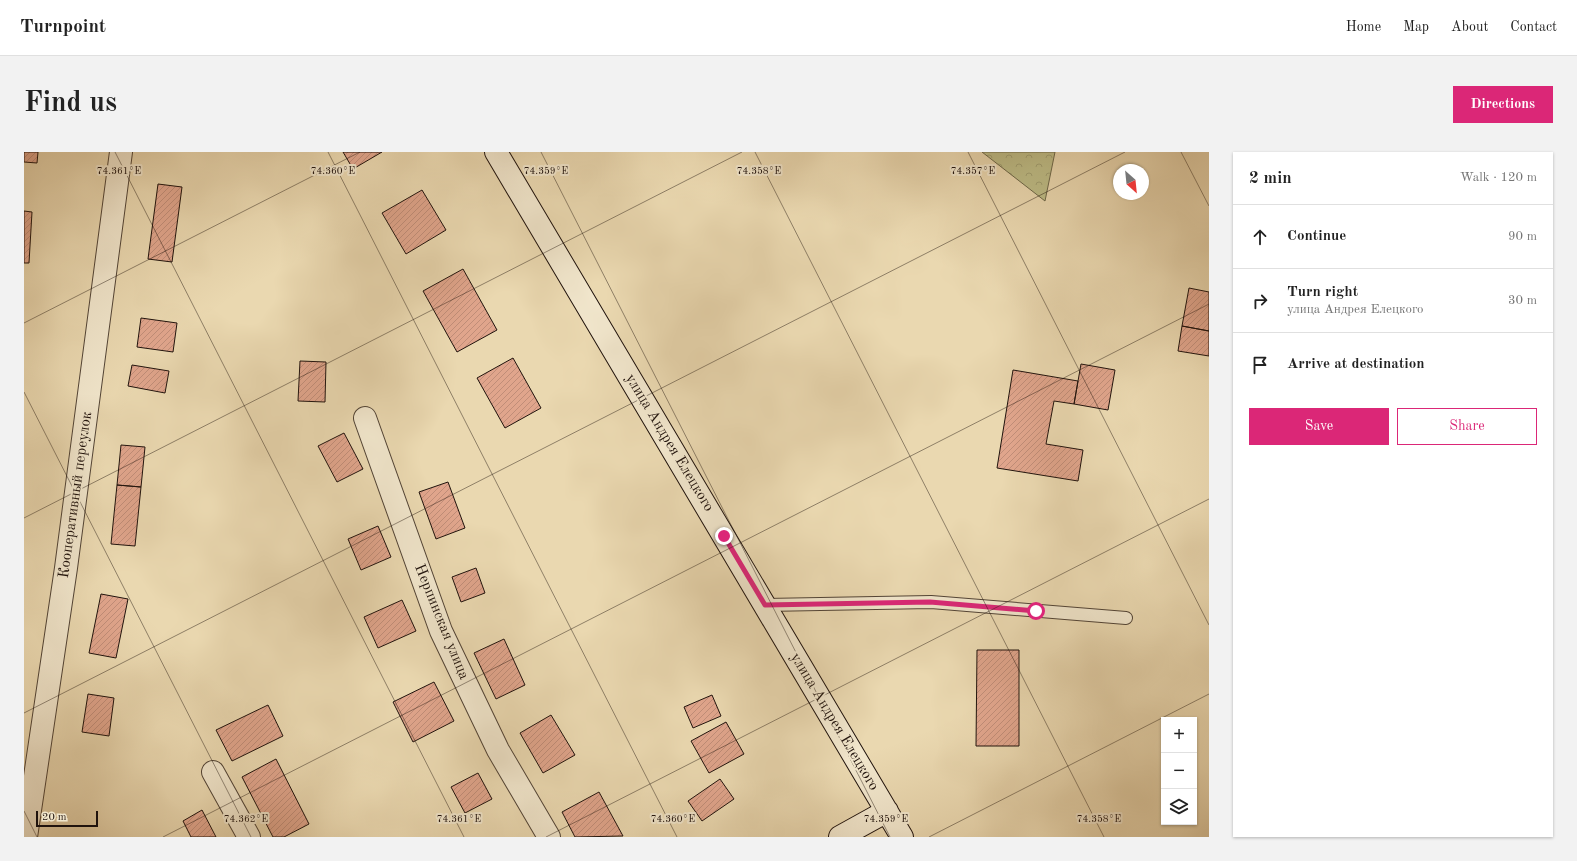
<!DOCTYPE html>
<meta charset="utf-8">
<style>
:root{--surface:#fff;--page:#f2f2f2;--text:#222;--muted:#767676;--line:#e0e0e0;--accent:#db2777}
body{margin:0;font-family:"Old Standard TT",serif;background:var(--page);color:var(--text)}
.controls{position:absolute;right:12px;bottom:12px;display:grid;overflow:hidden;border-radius:0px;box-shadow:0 1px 3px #0004}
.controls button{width:36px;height:36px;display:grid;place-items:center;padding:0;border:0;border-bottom:1px solid var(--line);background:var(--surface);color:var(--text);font:20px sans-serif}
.compass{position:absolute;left:1089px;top:12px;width:36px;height:36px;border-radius:50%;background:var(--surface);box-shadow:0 1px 3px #0004;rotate:153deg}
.scale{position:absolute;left:12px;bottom:10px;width:62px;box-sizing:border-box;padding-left:4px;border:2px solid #20130d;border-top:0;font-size:11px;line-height:14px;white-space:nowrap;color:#20130d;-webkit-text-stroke:3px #f1e6cc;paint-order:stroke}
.stop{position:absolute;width:12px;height:12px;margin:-9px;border:3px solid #db2777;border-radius:50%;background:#fff}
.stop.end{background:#db2777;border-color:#fff;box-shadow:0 1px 4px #0008}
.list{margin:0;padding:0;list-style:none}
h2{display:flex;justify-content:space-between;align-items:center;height:52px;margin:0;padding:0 16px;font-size:17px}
h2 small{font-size:13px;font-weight:400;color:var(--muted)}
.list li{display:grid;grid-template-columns:26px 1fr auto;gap:12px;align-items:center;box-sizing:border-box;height:64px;padding:0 16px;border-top:1px solid var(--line)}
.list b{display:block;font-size:15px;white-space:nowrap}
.list p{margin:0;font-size:13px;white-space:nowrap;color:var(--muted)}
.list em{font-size:13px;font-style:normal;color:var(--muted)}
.actions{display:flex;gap:8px;padding:12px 16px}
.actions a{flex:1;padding:9px 0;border:1px solid var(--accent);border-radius:0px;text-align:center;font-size:14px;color:var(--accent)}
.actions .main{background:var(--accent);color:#fff}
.icon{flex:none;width:22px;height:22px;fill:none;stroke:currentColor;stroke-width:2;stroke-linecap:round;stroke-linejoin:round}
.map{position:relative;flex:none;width:1185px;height:685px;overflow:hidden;border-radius:0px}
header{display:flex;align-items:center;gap:24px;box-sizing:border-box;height:56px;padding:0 20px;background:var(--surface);border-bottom:1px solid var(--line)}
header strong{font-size:19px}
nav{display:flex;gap:22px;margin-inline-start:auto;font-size:14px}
.intro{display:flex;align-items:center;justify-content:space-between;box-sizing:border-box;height:96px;padding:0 24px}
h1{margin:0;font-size:28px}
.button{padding:10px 18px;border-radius:0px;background:var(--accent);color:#fff;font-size:14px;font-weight:700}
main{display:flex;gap:24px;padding:0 24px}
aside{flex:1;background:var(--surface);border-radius:0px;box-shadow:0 1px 3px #0004}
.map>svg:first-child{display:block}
</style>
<header>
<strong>Turnpoint</strong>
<nav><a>Home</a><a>Map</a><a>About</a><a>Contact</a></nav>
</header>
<div class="intro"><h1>Find us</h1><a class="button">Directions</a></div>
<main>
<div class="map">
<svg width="1185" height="685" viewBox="0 0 1185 685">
<defs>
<pattern id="forest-crowns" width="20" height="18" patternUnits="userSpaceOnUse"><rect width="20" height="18" fill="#bdbc87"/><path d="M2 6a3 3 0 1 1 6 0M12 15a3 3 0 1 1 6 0" fill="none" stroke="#a2a173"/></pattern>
<pattern id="building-hatch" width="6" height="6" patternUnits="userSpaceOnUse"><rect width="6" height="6" fill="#e0a58c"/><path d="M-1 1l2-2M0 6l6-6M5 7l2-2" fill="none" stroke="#c08d78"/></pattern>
</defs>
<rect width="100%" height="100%" fill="#ead8b0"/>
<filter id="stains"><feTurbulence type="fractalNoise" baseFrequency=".005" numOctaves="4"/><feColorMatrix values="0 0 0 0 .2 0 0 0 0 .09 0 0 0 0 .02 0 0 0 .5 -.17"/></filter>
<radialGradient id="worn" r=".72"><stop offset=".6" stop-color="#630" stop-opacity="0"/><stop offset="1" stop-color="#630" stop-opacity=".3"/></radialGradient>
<path fill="url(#forest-crowns)" stroke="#6e684a" d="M958 0H1031L1021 49Z"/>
<path fill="url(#building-hatch)" stroke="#20130d" d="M0 0H14L13 11 0 10Z
M319 0H358L329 17Z
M134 32 158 35 148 110 124 107Z
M398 38 422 78 382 102 358 61Z
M0 59 8 60 5 111H0Z
M439 117 473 178 433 200 399 139Z
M1165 136 1185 140V179L1158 174Z
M117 166 153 171 149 200 113 195Z
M1158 174 1185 179V204L1154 199Z
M489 206 517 256 481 276 453 226Z
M276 209 302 210 301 250 274 249Z
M1057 212 1091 218 1084 258 1050 252Z
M108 213 145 219 141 241 104 234Z
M989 218 1054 229 1050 252 1030 249 1022 292 1059 298 1054 329 973 316Z
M320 281 339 317 313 330 294 294Z
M97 293 121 295 117 335 93 333Z
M424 330 441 376 412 387 395 340Z
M93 333 117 335 111 394 87 392Z
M354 374 367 405 337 418 324 387Z
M452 416 461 441 437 450 428 425Z
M77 442 104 447 92 506 65 501Z
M378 448 392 479 354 496 340 465Z
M480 487 501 533 472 547 450 501Z
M953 498H995V594H952Z
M410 530 430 569 389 590 369 550Z
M64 542 90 546 85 584 58 580Z
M688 543 697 564 669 576 660 555Z
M244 553 259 584 208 609 192 578Z
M527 563 551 603 519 621 496 581Z
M702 570 720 602 685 621 667 589Z
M252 607 285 672 260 685H249L218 625Z
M454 621 468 647 441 661 427 635Z
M696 627 710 647 678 669 664 649Z
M575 640 599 684 551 685 538 660Z
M178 658 192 685H167L159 669Z"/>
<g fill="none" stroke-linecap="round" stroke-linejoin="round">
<g stroke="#524436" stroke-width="14">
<path id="lane" d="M741 453 907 450 1102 466"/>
</g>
<g stroke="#524436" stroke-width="24">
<path id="street" d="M341 266 417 479 474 598 525 685
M189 620 225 685
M2 685 42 416 97 0"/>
</g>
<g stroke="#20130d" stroke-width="24">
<path id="secondary" d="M472 0 878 685
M816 685 863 659"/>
</g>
<use href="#lane" stroke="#f1e6cc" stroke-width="12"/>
<use href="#street" stroke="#f1e6cc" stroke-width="22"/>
<use href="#secondary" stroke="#f1e6cc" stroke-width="22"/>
</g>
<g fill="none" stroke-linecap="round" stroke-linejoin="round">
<path stroke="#db2777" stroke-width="5" d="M700 384 741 453 906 450 1012 459"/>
</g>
<path fill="none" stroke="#20130d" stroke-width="1" stroke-opacity="0.45" d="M91 0 440 685M304 0 653 685M517 0 866 685M731 0 1080 685M944 0 1185 473M1157 0 1185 54M0 171 336 0M0 240 227 685M0 366 718 0M0 561 1101 0M0 659 13 685M139 685 1185 152M522 685 1185 347M905 685 1185 542"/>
<g text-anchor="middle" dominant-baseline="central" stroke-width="4" stroke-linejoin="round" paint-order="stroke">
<g font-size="15" fill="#20130d" stroke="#f1e6cc">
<text transform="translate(645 291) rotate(59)">улица Андрея Елецкого</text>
<text transform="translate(52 343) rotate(-82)">Кооперативный переулок</text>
<text transform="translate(417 470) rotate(68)">Нерпинская улица</text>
<text transform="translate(810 570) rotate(59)">улица Андрея Елецкого</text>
</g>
</g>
<g font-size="10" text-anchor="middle" fill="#20130d" stroke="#f1e6cc" stroke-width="4" stroke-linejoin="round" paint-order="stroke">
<text x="95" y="22">74.361°E</text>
<text x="309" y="22">74.360°E</text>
<text x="522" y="22">74.359°E</text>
<text x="735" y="22">74.358°E</text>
<text x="949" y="22">74.357°E</text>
<text x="222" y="670">74.362°E</text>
<text x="435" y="670">74.361°E</text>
<text x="649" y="670">74.360°E</text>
<text x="862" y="670">74.359°E</text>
<text x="1075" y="670">74.358°E</text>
</g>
<rect width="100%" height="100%" filter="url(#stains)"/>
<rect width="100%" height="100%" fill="url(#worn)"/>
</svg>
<div class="controls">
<button>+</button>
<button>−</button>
<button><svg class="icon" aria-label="layers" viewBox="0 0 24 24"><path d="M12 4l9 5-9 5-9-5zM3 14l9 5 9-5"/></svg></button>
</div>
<svg class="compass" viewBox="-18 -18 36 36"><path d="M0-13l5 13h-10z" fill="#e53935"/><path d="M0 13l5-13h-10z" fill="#767676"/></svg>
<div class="scale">20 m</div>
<div class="stop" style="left:1012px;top:459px"></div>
<div class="stop end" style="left:700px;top:384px"></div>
</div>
<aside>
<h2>2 min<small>Walk · 120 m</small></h2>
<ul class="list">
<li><svg class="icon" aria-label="ahead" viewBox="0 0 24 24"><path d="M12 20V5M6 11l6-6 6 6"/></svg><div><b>Continue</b></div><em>90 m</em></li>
<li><svg class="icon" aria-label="right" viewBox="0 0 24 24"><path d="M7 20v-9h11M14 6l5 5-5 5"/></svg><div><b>Turn right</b><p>улица Андрея Елецкого</p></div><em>30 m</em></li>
<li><svg class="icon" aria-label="arrive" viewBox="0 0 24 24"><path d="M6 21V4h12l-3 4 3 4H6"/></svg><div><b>Arrive at destination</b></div></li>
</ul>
<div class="actions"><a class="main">Save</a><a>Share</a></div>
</aside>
</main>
